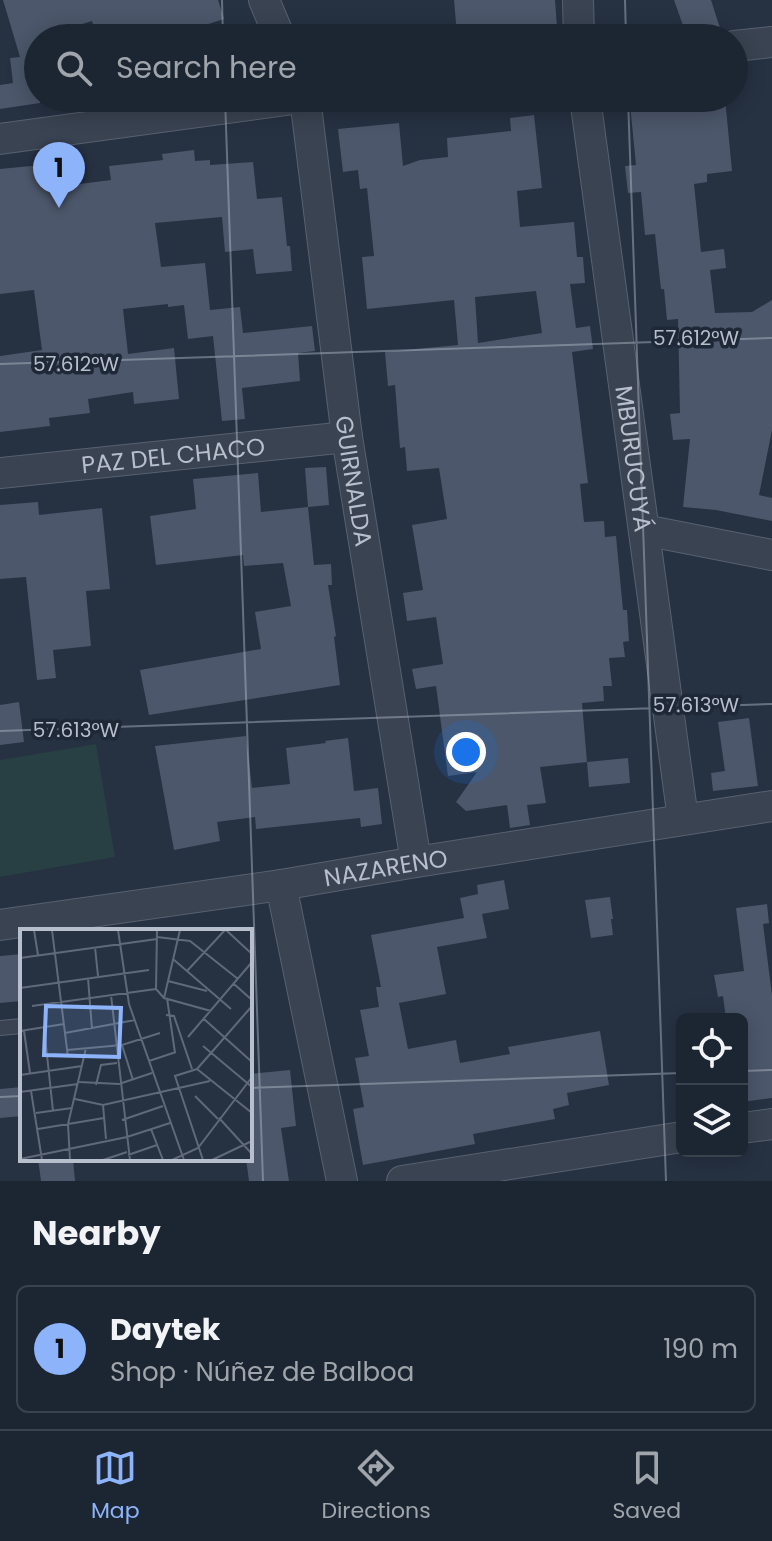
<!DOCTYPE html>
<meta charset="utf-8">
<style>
:root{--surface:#1c2532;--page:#252d3a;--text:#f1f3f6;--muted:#a0a5ac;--line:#3a424d;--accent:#8db3fa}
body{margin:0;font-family:Poppins,sans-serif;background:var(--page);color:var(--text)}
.controls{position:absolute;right:24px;bottom:24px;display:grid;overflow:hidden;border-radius:12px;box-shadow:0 4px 20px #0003}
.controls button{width:72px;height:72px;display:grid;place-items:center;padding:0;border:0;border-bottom:2px solid var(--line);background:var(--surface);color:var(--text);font:40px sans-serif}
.you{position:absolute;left:466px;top:752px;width:28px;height:28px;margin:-20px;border:6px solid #fff;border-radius:50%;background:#1a73e8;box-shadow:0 0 0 12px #1a73e833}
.badge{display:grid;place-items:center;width:52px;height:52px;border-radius:50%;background:var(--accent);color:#111;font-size:26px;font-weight:700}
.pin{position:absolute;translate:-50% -66px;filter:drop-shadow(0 2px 4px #0008)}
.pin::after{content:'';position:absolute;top:42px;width:28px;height:24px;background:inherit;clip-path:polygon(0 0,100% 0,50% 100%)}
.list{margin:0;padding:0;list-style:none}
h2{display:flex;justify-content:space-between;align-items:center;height:104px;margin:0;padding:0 32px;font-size:34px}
h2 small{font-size:26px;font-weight:400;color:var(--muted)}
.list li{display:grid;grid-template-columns:52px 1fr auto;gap:24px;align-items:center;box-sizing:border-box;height:128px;margin:0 16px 16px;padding:0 16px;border:2px solid var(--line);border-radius:12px}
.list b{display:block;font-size:30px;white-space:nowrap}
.list p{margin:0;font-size:26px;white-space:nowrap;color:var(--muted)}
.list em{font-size:26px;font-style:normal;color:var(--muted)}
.icon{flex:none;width:44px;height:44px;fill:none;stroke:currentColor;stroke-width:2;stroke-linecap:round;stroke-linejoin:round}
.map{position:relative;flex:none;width:772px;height:1181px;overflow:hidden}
.search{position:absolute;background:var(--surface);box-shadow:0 4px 20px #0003;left:24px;right:24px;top:24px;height:88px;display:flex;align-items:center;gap:20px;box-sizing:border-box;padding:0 28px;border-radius:44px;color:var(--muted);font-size:30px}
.sheet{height:248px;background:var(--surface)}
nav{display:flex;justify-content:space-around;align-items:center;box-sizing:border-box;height:112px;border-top:2px solid var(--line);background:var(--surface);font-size:22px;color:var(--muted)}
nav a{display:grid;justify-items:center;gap:4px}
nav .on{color:var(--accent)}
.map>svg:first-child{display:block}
</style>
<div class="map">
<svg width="772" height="1181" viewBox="0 0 772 1181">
<rect width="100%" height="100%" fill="#263142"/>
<path fill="#283f43" d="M96 744 115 857 0 877V760Z"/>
<path fill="#4c576b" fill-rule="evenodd" d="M3 0H218L224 19 165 38H97L92 21 36 38 38 54V98H40V103L0 109V85L13 83 10 58 20 57Z
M454 0H555L557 27 457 35Z
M674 0H711L720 28 686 34Z
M672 98H725L732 171 707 174V182L694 184 701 252 724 249 726 268 710 270 715 313 752 312 772 300V430L759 495 772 498V521L716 510 683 507 690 439 673 440 670 414 680 413 678 319 667 320 664 289H661L655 234 645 235 641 192 628 193 625 166 636 165 630 104 672 100Z
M534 115 542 188 517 191 520 227 574 222 577 257H583L585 283 570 284 576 328 590 326 593 349 572 352 588 483 580 484 584 522 604 521 605 537 616 536 623 610H627L629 641 623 642 625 657 609 658 612 686H603L604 701 582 703 587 762 540 767 546 803 527 805 530 825 510 828 507 805 466 811 456 802 477 772 448 776 436 686 416 689 412 669 443 664 436 617 407 621 403 593 423 590 412 525 447 519 439 468 407 471 405 447 400 448 395 385 388 386 385 352 458 345 454 300 367 309 362 257 374 256 367 188 360 189 358 170 343 172 338 129 399 123 403 166 420 160 448 157 447 138 511 131 510 118ZM536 291 542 333 478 343 475 297Z
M194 150 195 161 210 160V165L253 162 257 199 282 197 287 246H290L292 271 256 274 253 249 225 252 222 217 155 223 161 267 205 263 210 310 240 307 243 333 312 326 315 351 298 353 300 381 242 388 245 419 222 421 213 336 188 339 184 305 168 307V304L123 309 128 354 174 348 179 399 134 404 133 392 88 399 90 413 49 418 50 426 0 432V356L42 350 34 290 0 294V169L62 163 64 186 111 180 109 166 163 160 162 154Z
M326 467 329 505 308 507 305 468Z
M258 473 261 512 308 507 314 565 331 564 332 585H328L336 636 334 637 340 685 149 715 140 670 261 649 255 612 291 606 283 563 244 566 243 555 156 565 150 516 196 509 193 479Z
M38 502 39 515 102 508 110 589 86 591 91 646 53 650 56 678 37 680 26 577 0 579V505Z
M19 702 24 742 0 745V705Z
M749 718 758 786 713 791 711 773 725 771 718 722Z
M246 736 252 788 290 784 286 748 326 743 325 741 348 738 354 791 378 788 382 824 361 827 360 818 256 829 255 817 217 822 220 841 174 850 155 746Z
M628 758 630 783 589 787 587 762Z
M504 880 509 909 482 914 487 938 437 947 446 994 399 1003 408 1049 456 1040 460 1063 510 1054 508 1047 600 1031 609 1085 567 1093 569 1105 553 1109 555 1119 473 1134 475 1144 363 1165 353 1109 364 1107 355 1058 369 1056 360 1010 379 1007 376 987H381L371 935 464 918 460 898 478 894 477 885Z
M610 897 613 919H611L613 935 591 938 585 900Z
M767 904 769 923 763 924 772 995V1098L742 1102V1019H726L723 996 718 997 714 975 744 971 736 908Z
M22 954V1001L0 1003V956Z
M290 1070 296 1126 281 1128 289 1181H249L246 1159H250V1074Z
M22 1087V1116L0 1118V1089Z
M38 1159H73L75 1181H41Z"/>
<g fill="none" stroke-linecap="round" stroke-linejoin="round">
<g stroke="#58616f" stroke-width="16">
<path id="lane" d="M0 1028 22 1026"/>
</g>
<g stroke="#58616f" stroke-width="32">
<g id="street">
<path d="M264 0 280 38"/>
<path d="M578 0 579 38"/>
<path d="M734 46 772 42"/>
<path id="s1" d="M305 98 347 437 416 862"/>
<path id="s2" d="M585 98 683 819"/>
<path d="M0 139 301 98"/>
<path id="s3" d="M0 473 347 437"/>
<path d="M644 530 772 555"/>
<path d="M281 885 342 1181"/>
<path id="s4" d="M0 925 281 885 416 862 772 806"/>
<path d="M742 1128 772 1124"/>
<path d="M402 1181 682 1137"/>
</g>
</g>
<use href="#lane" stroke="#3a4352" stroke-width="14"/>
<use href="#street" stroke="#3a4352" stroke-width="30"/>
</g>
<path fill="none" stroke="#b7becc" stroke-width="2" stroke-opacity="0.45" d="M222 0 223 38M625 0 626 38M225 98 263 1181M628 98 666 1181M0 364 772 338M0 731 772 704M742 1071 772 1070M250 1088 682 1073M0 1097 22 1096"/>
<g text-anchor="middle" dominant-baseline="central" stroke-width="7" stroke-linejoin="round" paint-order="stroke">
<g font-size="24" fill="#b7becc" stroke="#1f2837">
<text stroke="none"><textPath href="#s3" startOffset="174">PAZ DEL CHACO</textPath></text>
<text stroke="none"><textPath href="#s2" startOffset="364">MBURUCUYÁ</textPath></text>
<text stroke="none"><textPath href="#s1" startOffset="386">GUIRNALDA</textPath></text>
<text stroke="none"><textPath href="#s4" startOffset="390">NAZARENO</textPath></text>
</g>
</g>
<g transform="translate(20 929)">
<rect width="232" height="232" fill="#263142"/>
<path fill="none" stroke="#606979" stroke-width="2" d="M14 1 18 26M32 1 48 128M98 1 109 75 164 231M206 1 232 25M137 8 170 12 218 50M75 18 78 47M0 29 137 10M153 30 211 80M167 42 205 1M68 49 72 100M148 52 187 62M214 55 232 71M0 59 129 41M136 60 144 69 191 82M136 60 137 1M91 66 110 231M144 69 160 1M147 69 155 124M12 77 136 60M146 86 154 87 172 140M184 90 232 133M24 98 33 182M0 102 44 95M4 102 10 144M45 104 115 91M168 108 232 33M102 116 113 151M183 117 232 158M47 121 102 116 140 104M129 132 156 123M177 140 155 147 183 231M177 140 232 77M177 140 232 184M0 146 62 137M59 153 99 155 132 144M76 156 81 136 97 134M11 162 22 231M0 163 58 155M175 167 198 190M55 170 83 176 190 152M83 176 86 210M16 184 52 179M199 189 232 225M102 191 143 177M18 200 84 189M131 200 143 231M108 226 137 216M0 230 107 208 150 194M50 231 48 195 66 119M83 231 107 223M152 231 178 219 232 148M192 231 232 212"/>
<path fill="#8db3fa" fill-opacity="0.15" stroke="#8db3fa" stroke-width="4" d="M26 77 101 79 99 128 24 126Z"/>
<rect width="232" height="232" fill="none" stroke="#b7becc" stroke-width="4"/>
</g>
<g font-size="20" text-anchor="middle" fill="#b7becc" stroke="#1f2837" stroke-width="7" stroke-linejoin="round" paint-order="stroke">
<text x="696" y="345">57.612°W</text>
<text x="76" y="371">57.612°W</text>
<text x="696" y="712">57.613°W</text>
<text x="76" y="737">57.613°W</text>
</g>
</svg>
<div class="controls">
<button><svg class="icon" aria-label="locate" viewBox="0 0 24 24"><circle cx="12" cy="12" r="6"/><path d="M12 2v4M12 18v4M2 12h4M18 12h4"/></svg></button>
<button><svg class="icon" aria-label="layers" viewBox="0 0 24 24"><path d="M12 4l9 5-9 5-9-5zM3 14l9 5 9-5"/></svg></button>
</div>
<div class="you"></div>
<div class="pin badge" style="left:59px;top:208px">1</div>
<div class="search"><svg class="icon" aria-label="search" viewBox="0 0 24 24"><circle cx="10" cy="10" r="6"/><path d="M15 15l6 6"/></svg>Search here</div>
</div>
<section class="sheet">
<h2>Nearby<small></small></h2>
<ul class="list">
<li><span class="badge">1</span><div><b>Daytek</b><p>Shop · Núñez de Balboa</p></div><em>190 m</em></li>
</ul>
</section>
<nav>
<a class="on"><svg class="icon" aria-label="map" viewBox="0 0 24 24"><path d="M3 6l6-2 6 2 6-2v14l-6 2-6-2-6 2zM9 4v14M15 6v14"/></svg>Map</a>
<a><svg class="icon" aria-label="directions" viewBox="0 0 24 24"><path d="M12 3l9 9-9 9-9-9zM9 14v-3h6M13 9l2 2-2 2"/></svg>Directions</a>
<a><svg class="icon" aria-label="saved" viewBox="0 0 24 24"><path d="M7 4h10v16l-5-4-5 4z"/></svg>Saved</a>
</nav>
